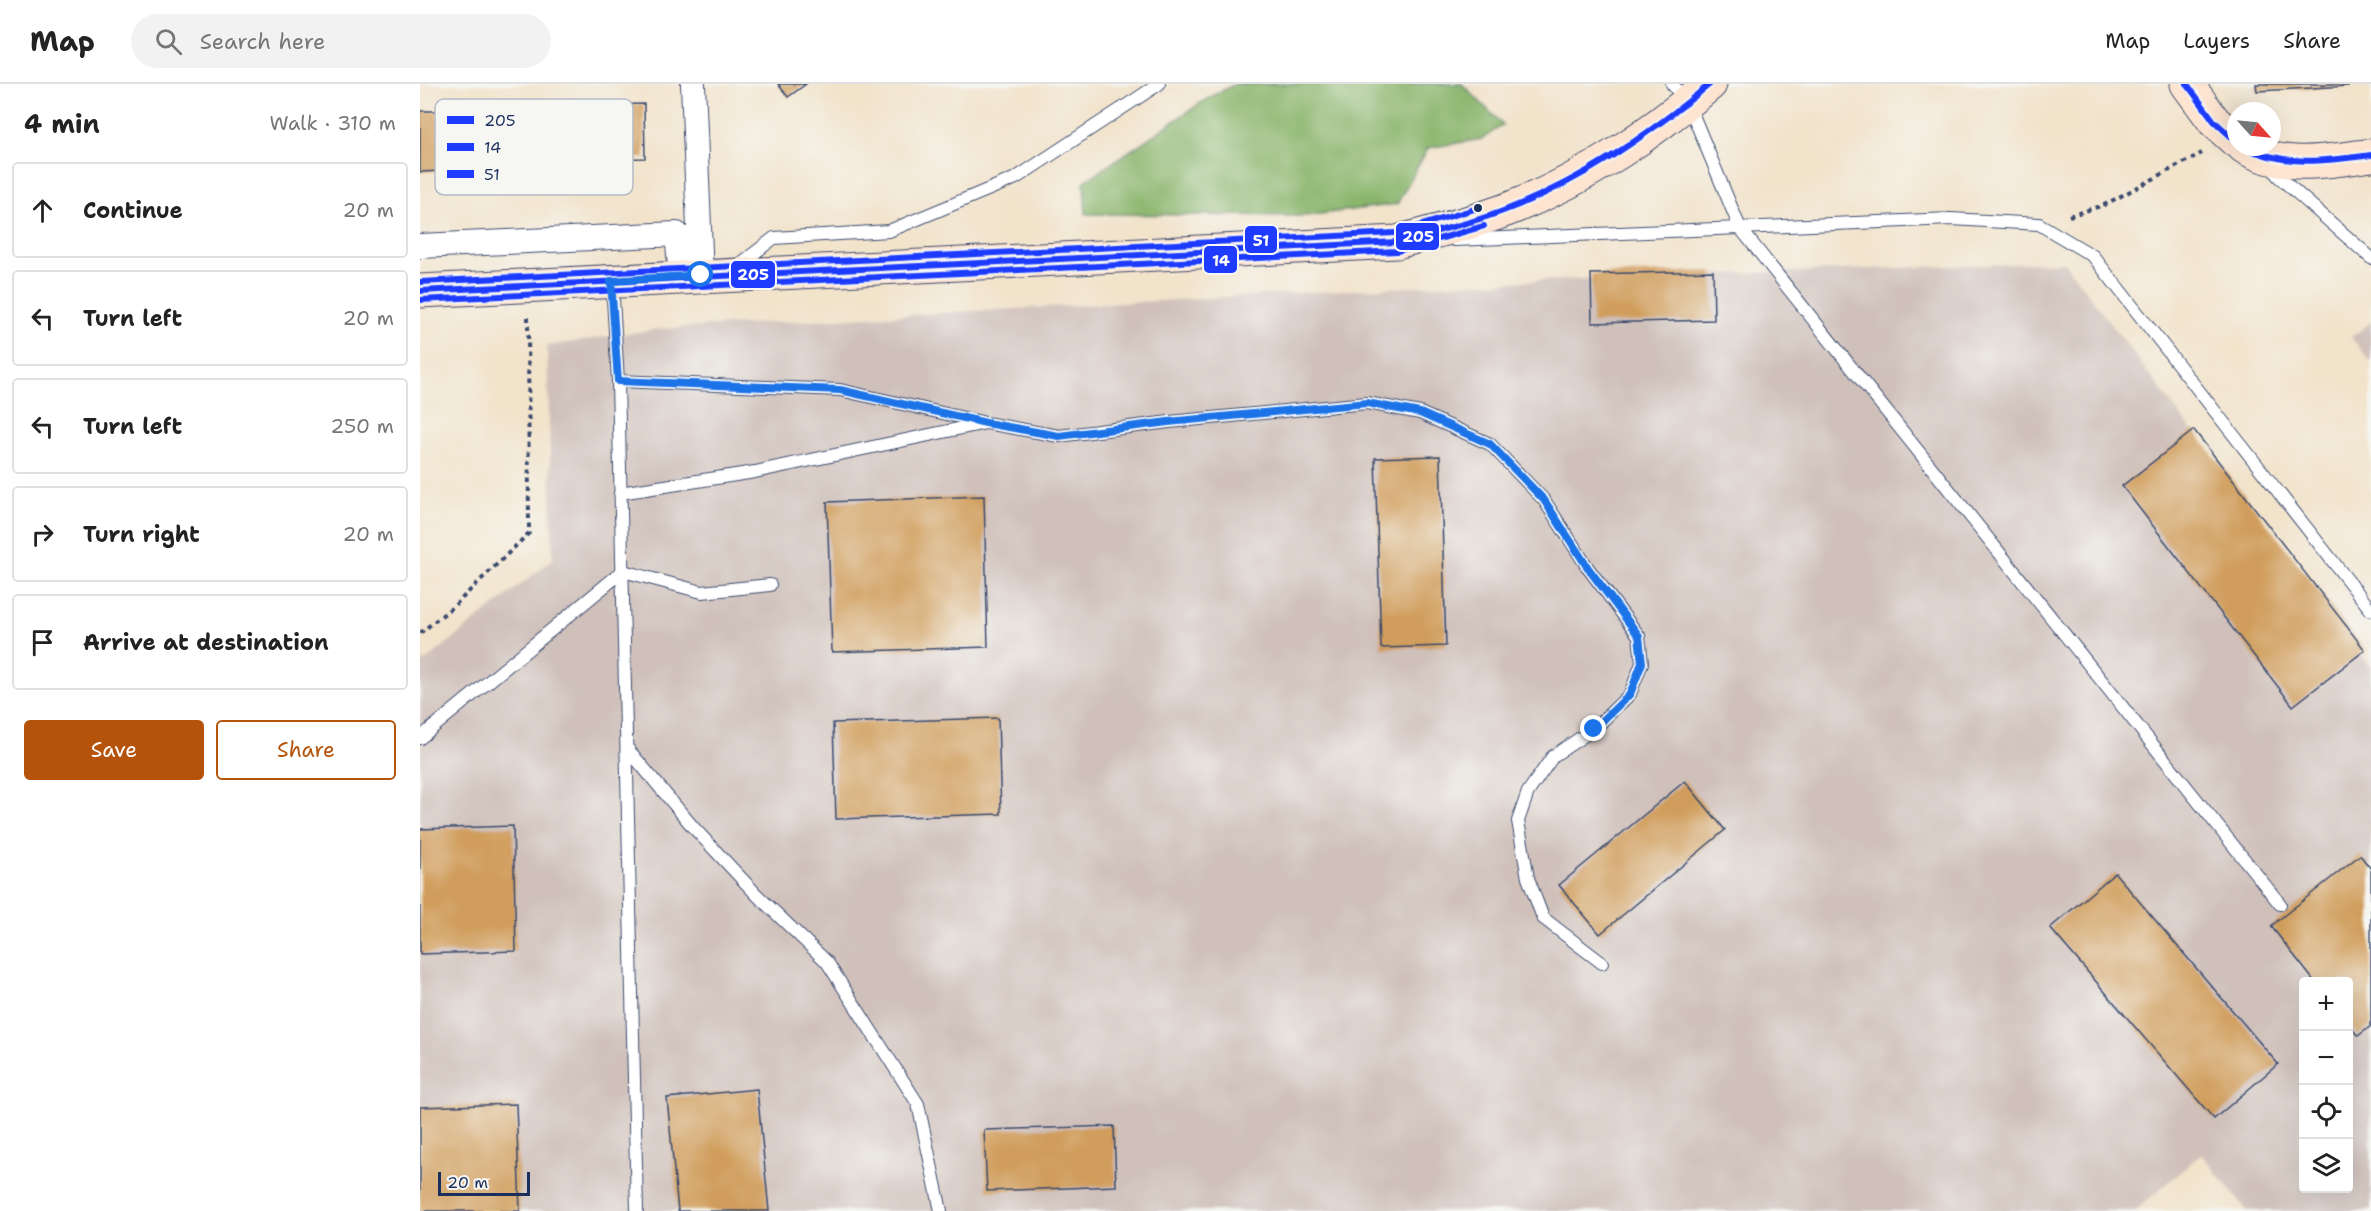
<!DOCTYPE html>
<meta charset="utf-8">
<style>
:root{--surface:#fff;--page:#f2f2f2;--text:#222;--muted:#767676;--line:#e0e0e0;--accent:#b45309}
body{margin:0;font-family:"Shantell Sans",sans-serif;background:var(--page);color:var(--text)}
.controls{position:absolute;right:18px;bottom:18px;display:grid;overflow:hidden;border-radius:6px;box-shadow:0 6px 24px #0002}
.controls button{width:54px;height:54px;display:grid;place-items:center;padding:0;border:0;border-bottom:2px solid var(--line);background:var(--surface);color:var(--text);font:30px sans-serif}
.compass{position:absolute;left:1807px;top:18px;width:54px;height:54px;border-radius:50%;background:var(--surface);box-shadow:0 6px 24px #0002;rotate:117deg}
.scale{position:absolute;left:18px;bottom:15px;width:92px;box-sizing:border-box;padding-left:6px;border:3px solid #1b2f5e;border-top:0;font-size:16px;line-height:21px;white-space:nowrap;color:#1b2f5e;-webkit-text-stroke:4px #f6f6f2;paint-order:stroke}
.stop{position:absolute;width:18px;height:18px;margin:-14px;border:4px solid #1a73e8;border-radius:50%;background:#fff}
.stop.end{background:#1a73e8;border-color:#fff;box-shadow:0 2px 6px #0008}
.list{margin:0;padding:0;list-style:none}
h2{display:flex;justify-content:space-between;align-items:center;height:78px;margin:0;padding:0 24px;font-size:26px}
h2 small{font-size:20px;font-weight:400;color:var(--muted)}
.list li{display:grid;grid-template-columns:39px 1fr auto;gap:18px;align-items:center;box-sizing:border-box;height:96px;margin:0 12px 12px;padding:0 12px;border:2px solid var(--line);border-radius:6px}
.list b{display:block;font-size:22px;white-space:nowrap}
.list em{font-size:20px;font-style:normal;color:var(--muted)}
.actions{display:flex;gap:12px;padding:18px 24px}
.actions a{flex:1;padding:14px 0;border:2px solid var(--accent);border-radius:6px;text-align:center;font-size:21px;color:var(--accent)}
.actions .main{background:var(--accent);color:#fff}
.icon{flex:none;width:33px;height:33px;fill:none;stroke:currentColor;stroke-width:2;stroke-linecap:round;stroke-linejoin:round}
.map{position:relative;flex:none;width:1951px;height:1127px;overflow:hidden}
header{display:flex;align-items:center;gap:36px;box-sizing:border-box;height:84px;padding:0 30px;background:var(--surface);border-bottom:2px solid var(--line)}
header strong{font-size:28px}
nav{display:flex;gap:33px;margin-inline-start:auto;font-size:21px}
.search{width:420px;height:54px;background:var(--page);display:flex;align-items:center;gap:15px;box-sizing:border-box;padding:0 21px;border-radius:33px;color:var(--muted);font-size:22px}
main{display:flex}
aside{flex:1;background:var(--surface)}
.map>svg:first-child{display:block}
</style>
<header>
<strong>Map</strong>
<div class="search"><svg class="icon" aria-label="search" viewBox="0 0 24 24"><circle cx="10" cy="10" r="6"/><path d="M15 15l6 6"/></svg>Search here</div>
<nav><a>Map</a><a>Layers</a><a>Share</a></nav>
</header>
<main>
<aside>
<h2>4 min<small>Walk · 310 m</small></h2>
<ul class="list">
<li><svg class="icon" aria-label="ahead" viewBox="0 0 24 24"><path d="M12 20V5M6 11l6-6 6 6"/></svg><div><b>Continue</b></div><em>20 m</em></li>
<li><svg class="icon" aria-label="left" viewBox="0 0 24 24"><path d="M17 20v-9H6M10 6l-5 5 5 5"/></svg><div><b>Turn left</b></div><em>20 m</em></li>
<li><svg class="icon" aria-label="left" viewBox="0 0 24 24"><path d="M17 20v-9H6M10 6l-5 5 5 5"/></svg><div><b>Turn left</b></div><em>250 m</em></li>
<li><svg class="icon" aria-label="right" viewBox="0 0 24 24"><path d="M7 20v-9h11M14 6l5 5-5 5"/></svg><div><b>Turn right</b></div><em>20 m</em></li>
<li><svg class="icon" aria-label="arrive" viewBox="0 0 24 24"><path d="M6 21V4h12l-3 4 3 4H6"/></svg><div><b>Arrive at destination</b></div></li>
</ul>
<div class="actions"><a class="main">Save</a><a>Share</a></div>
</aside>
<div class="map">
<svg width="1951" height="1127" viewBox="0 0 1951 1127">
<rect width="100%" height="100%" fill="#f6f6f2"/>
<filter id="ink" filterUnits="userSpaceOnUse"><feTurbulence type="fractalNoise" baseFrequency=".0167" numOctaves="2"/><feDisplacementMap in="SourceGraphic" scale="12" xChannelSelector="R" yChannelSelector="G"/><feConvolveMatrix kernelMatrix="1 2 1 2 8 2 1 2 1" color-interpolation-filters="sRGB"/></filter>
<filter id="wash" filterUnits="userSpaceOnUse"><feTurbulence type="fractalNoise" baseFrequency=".008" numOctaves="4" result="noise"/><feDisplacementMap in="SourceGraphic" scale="24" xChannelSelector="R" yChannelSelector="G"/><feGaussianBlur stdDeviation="1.35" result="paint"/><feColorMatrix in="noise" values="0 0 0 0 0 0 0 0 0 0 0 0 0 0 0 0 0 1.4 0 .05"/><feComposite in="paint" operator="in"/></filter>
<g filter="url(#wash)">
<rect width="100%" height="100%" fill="#f2e3cb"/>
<path fill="#cfc0ba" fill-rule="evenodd" d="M1644 178 1951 583V1127H1827L1781 1070 1715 1127H0V581L133 475 127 262 237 245 1054 199ZM1884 898H1928V1104H1884Z
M1951 238V278L1931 253Z"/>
<path fill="#8ab56c" stroke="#527265" stroke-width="1.5" d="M815 0H1042L1083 41 1062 55 1008 64 977 120 885 132 666 130 664 98 787 15Z"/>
<g id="blocks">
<path fill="#d09d5c" d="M358 0H386L368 13Z
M1836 0H1928V2L1837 7Z
M224 20 225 74 152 76 151 22Z
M0 27H18L21 87 0 88Z
M1293 187 1294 236 1172 239 1171 190Z
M1774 346 1945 566 1873 622 1702 402Z
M1020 372 1026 562 961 564 955 374Z
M564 412 568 563 412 568 407 418Z
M578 634 581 730 416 735 413 639Z
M1265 697 1305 746 1180 850 1139 801Z
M93 742 96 867 0 870V745Z
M1940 771 1951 785V942L1938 952 1928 940V898H1895L1851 842Z
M1695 789 1858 980 1794 1035 1630 844Z
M337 1005 349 1127H258L247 1014Z
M96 1020 100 1127H0V1023Z
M694 1042 696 1102 567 1107 564 1046Z"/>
</g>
</g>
<g filter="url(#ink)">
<use href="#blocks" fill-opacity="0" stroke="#3b4a6e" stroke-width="1.5"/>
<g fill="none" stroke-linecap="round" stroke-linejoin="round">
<g stroke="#3b4a6e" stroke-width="14">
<path id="lane" d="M1252 0 1268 19 1320 144 1860 820
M1851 81 1858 92 1951 174
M1035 156 1531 135 1619 140 1673 172 1951 526
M315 184 354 154 469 147 596 94 739 0
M192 199 198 297 217 1127
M198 297 420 306 562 338
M200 409 335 388 566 339 639 352 749 338 947 319 1000 329 1070 360 1124 416 1168 484 1219 552 1222 579 1210 610 1174 645 1133 672 1108 708 1098 737 1108 794 1123 834 1182 879
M0 654 203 487 282 508 350 501
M207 664 273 743 337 811 407 878 498 1020 521 1127"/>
</g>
<g stroke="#3b4a6e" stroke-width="26">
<path id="street" d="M273 0 281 191
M0 162 257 150 261 192"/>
</g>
<g stroke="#3b4a6e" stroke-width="35">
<path id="secondary" d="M1767 0 1794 37 1816 57
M1824 63C1865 87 1907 77 1951 71
M0 207 977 158C1016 147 1058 138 1096 122 1169 93 1230 50 1290 0"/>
</g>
<path stroke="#3b4a6e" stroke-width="4" stroke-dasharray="4.5 4.5" stroke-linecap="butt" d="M1649 132 1684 121 1782 69
M0 549 35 521 109 449 108 233"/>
<use href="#lane" stroke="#fff" stroke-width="12"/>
<use href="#street" stroke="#fff" stroke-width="24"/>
<use href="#secondary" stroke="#fde4d1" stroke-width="33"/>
<g stroke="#f6f6f2" stroke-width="10">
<path id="bus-1" d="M1767 0 1794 37 1816 57
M1824 63C1866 83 1906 77 1951 71
M0 207 977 158C1012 148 1049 140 1083 127 1160 98 1227 52 1290 0"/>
</g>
<g stroke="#f6f6f2" stroke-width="10">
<path id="bus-2" d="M0 216 977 167 1064 142"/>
</g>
<g stroke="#f6f6f2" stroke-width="10">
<path id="bus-3" d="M0 198 975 149 1058 124"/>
</g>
<use href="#bus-1" stroke="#1f3bff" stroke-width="6"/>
<use href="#bus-2" stroke="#1f3bff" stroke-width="6"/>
<use href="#bus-3" stroke="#1f3bff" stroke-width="6"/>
</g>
</g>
<g fill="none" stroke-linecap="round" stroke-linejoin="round" filter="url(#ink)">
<path stroke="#1a73e8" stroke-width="8" d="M281 191 191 197 198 297 420 306 566 339 639 352 748 338 947 319 1000 329 1070 360 1124 416 1168 484 1219 552 1222 579 1210 610 1174 645"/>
</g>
<circle fill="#1b2f5e" stroke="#f6f6f2" stroke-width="2" cx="1058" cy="124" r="5"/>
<rect x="15" y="15" width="198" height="96" rx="9" fill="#f6f6f2" stroke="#b4bac6" stroke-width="1.5"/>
<rect x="27" y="32" width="27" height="8" fill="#1f3bff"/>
<rect x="27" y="59" width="27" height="8" fill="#1f3bff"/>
<rect x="27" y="86" width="27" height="8" fill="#1f3bff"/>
<g font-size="16" fill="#1b2f5e">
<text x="64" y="42">205</text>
<text x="64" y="69">14</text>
<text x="64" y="96">51</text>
</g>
<g stroke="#f6f6f2" stroke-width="2">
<rect x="975" y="138" width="45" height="29" rx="6" fill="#1f3bff"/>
<rect x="824" y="141" width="34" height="29" rx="6" fill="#1f3bff"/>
<rect x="783" y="161" width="35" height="29" rx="6" fill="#1f3bff"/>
<rect x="310" y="176" width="46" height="29" rx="6" fill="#1f3bff"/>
</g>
<g font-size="16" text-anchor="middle" font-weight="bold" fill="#fff">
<text x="998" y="158">205</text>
<text x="841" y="162">51</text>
<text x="801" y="182">14</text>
<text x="333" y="196">205</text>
</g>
</svg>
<div class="controls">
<button>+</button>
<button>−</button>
<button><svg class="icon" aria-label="locate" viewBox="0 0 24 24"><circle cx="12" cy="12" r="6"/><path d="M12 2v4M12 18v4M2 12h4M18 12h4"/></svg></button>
<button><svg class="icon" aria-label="layers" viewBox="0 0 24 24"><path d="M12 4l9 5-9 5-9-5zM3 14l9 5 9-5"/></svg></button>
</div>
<svg class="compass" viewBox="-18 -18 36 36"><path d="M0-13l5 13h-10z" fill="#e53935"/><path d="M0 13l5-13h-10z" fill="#767676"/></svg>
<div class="scale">20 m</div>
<div class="stop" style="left:281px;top:191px"></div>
<div class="stop end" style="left:1174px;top:645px"></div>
</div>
</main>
